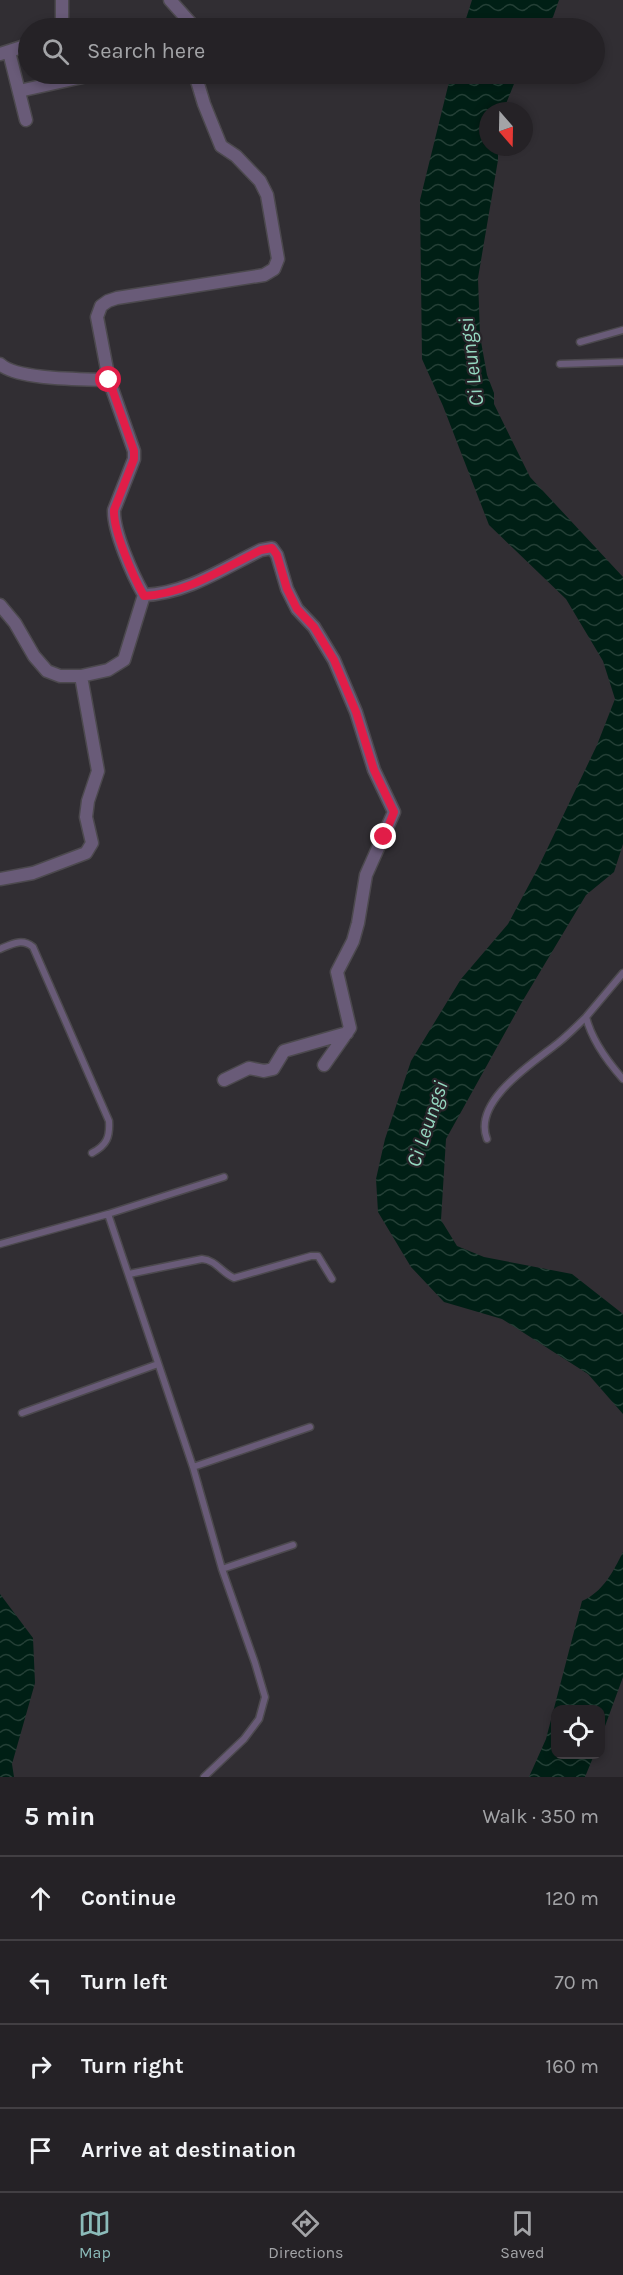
<!DOCTYPE html>
<meta charset="utf-8">
<style>
:root{--surface:#252226;--page:#312f32;--text:#f1f3f6;--muted:#a3a4a7;--line:#423f43;--accent:#8bbbb9}
body{margin:0;font-family:Karla,sans-serif;background:var(--page);color:var(--text)}
.controls{position:absolute;right:18px;bottom:18px;display:grid;overflow:hidden;border-radius:12px;box-shadow:0 3px 9px #0003}
.controls button{width:54px;height:54px;display:grid;place-items:center;padding:0;border:0;border-bottom:2px solid var(--line);background:var(--surface);color:var(--text);font:30px sans-serif}
.compass{position:absolute;left:479px;top:102px;width:54px;height:54px;border-radius:50%;background:var(--surface);box-shadow:0 3px 9px #0003;rotate:160deg}
.stop{position:absolute;width:18px;height:18px;margin:-14px;border:4px solid #e11d48;border-radius:50%;background:#fff}
.stop.end{background:#e11d48;border-color:#fff;box-shadow:0 2px 6px #0008}
.list{margin:0;padding:0;list-style:none}
h2{display:flex;justify-content:space-between;align-items:center;height:78px;margin:0;padding:0 24px;font-size:26px}
h2 small{font-size:20px;font-weight:400;color:var(--muted)}
.list li{display:grid;grid-template-columns:39px 1fr auto;gap:18px;align-items:center;box-sizing:border-box;height:84px;padding:0 24px;border-top:2px solid var(--line)}
.list b{display:block;font-size:22px;white-space:nowrap}
.list em{font-size:20px;font-style:normal;color:var(--muted)}
.icon{flex:none;width:33px;height:33px;fill:none;stroke:currentColor;stroke-width:2;stroke-linecap:round;stroke-linejoin:round}
.map{position:relative;flex:none;width:623px;height:1777px;overflow:hidden}
.search{position:absolute;background:var(--surface);box-shadow:0 3px 9px #0003;left:18px;right:18px;top:18px;height:66px;display:flex;align-items:center;gap:15px;box-sizing:border-box;padding:0 21px;border-radius:33px;color:var(--muted);font-size:22px}
.sheet{height:414px;background:var(--surface)}
nav{display:flex;justify-content:space-around;align-items:center;box-sizing:border-box;height:84px;border-top:2px solid var(--line);background:var(--surface);font-size:16px;color:var(--muted)}
nav a{display:grid;justify-items:center;gap:3px}
nav .on{color:var(--accent)}
.map>svg:first-child{display:block}
</style>
<div class="map">
<svg width="623" height="1777" viewBox="0 0 623 1777">
<defs>
<pattern id="water-waves" width="16" height="10" patternUnits="userSpaceOnUse" patternTransform="scale(1.5)"><rect width="16" height="10" fill="#001f15"/><path d="M0 5q4-4 8 0t8 0" fill="none" stroke="#243f36"/></pattern>
</defs>
<rect width="100%" height="100%" fill="#312e33"/>
<path fill="url(#water-waves)" d="M472 0H559L553 17 544 28H463Z
M451 74H518L503 111H488V147H498V160L478 278 480 336 487 375 494 393V404L530 477 623 577V844L614 872 586 895 522 1002 446 1139 441 1220 457 1246 484 1257 572 1274 623 1314V1414L588 1374 502 1319 444 1302 411 1267 378 1212 376 1179 385 1139 411 1061 461 979 508 924 538 868 597 745 615 699 603 661 566 599 489 525 443 406 422 359 420 200Z
M623 1552V1677L601 1737 600 1710H556V1754L594 1755 585 1777H529L546 1739 582 1601C603 1592 613 1572 623 1552Z
M0 1594 33 1638 35 1683 12 1764 14 1777H0Z"/>
<g fill="none" stroke-linecap="round" stroke-linejoin="round">
<g stroke="#4c494e" stroke-width="9">
<path id="service" d="M580 342 623 330
M560 364 623 362
M0 949C12 944 22 938 33 947L109 1121C110 1137 107 1145 92 1153
M623 973 586 1017C592 1041 607 1061 623 1079
M487 1139C472 1101 533 1063 558 1043 568 1035 577 1026 586 1017
M108 1214 224 1177
M0 1244 108 1214 193 1467 222 1569 255 1663 265 1697 259 1719 244 1739 204 1777
M129 1274 202 1259C216 1260 222 1273 234 1278L311 1256H318L332 1279
M22 1413 158 1364
M193 1467 310 1427
M222 1569 293 1545"/>
</g>
<g stroke="#4c494e" stroke-width="15">
<path id="minor" d="M62 0V28
M170 0 195 28
M9 52 26 120
M0 54 28 45
M195 74 204 104 221 146 236 156 260 181 267 195 278 259 274 269 264 275 117 298 108 301 101 306 97 317 109 380 134 451V459L114 510C113 531 133 576 144 595 186 594 224 568 261 550L272 548 277 555 287 589 297 609 314 627 334 660 356 712 374 770 394 812 366 875 358 923 353 941 337 972 350 1028 324 1065
M19 91 96 74
M0 364C16 380 85 379 109 380
M0 605 15 623 34 656 47 671 60 676H81L108 670 124 660 144 595
M0 879 33 873 86 853 92 843 86 817 88 801 98 771 81 676
M224 1080 249 1068 264 1071 273 1069 284 1051 347 1033"/>
</g>
<use href="#service" stroke="#695b78" stroke-width="6"/>
<use href="#minor" stroke="#695b78" stroke-width="12"/>
</g>
<g fill="none" stroke-linecap="round" stroke-linejoin="round">
<path stroke="#e11d48" stroke-width="8" d="M109 380 134 451V459L114 510C113 531 133 576 144 596 186 594 224 568 261 550L272 548 277 555 287 589 297 609 314 627 334 660 356 712 374 770 394 812 384 837"/>
</g>
<g text-anchor="middle" dominant-baseline="central" stroke-width="4.5" stroke-linejoin="round" paint-order="stroke">
<g font-size="21" font-style="italic" fill="#95d8c0" stroke="#272429">
<text transform="translate(471 362) rotate(-97)">Ci Leungsi</text>
<text transform="translate(427 1124) rotate(-71)">Ci Leungsi</text>
</g>
</g>
</svg>
<div class="controls">
<button><svg class="icon" aria-label="locate" viewBox="0 0 24 24"><circle cx="12" cy="12" r="6"/><path d="M12 2v4M12 18v4M2 12h4M18 12h4"/></svg></button>
</div>
<svg class="compass" viewBox="-18 -18 36 36"><path d="M0-13l5 13h-10z" fill="#e53935"/><path d="M0 13l5-13h-10z" fill="#a3a4a7"/></svg>
<div class="stop" style="left:109px;top:380px"></div>
<div class="stop end" style="left:384px;top:837px"></div>
<div class="search"><svg class="icon" aria-label="search" viewBox="0 0 24 24"><circle cx="10" cy="10" r="6"/><path d="M15 15l6 6"/></svg>Search here</div>
</div>
<section class="sheet">
<h2>5 min<small>Walk · 350 m</small></h2>
<ul class="list">
<li><svg class="icon" aria-label="ahead" viewBox="0 0 24 24"><path d="M12 20V5M6 11l6-6 6 6"/></svg><div><b>Continue</b></div><em>120 m</em></li>
<li><svg class="icon" aria-label="left" viewBox="0 0 24 24"><path d="M17 20v-9H6M10 6l-5 5 5 5"/></svg><div><b>Turn left</b></div><em>70 m</em></li>
<li><svg class="icon" aria-label="right" viewBox="0 0 24 24"><path d="M7 20v-9h11M14 6l5 5-5 5"/></svg><div><b>Turn right</b></div><em>160 m</em></li>
<li><svg class="icon" aria-label="arrive" viewBox="0 0 24 24"><path d="M6 21V4h12l-3 4 3 4H6"/></svg><div><b>Arrive at destination</b></div></li>
</ul>
</section>
<nav>
<a class="on"><svg class="icon" aria-label="map" viewBox="0 0 24 24"><path d="M3 6l6-2 6 2 6-2v14l-6 2-6-2-6 2zM9 4v14M15 6v14"/></svg>Map</a>
<a><svg class="icon" aria-label="directions" viewBox="0 0 24 24"><path d="M12 3l9 9-9 9-9-9zM9 14v-3h6M13 9l2 2-2 2"/></svg>Directions</a>
<a><svg class="icon" aria-label="saved" viewBox="0 0 24 24"><path d="M7 4h10v16l-5-4-5 4z"/></svg>Saved</a>
</nav>
